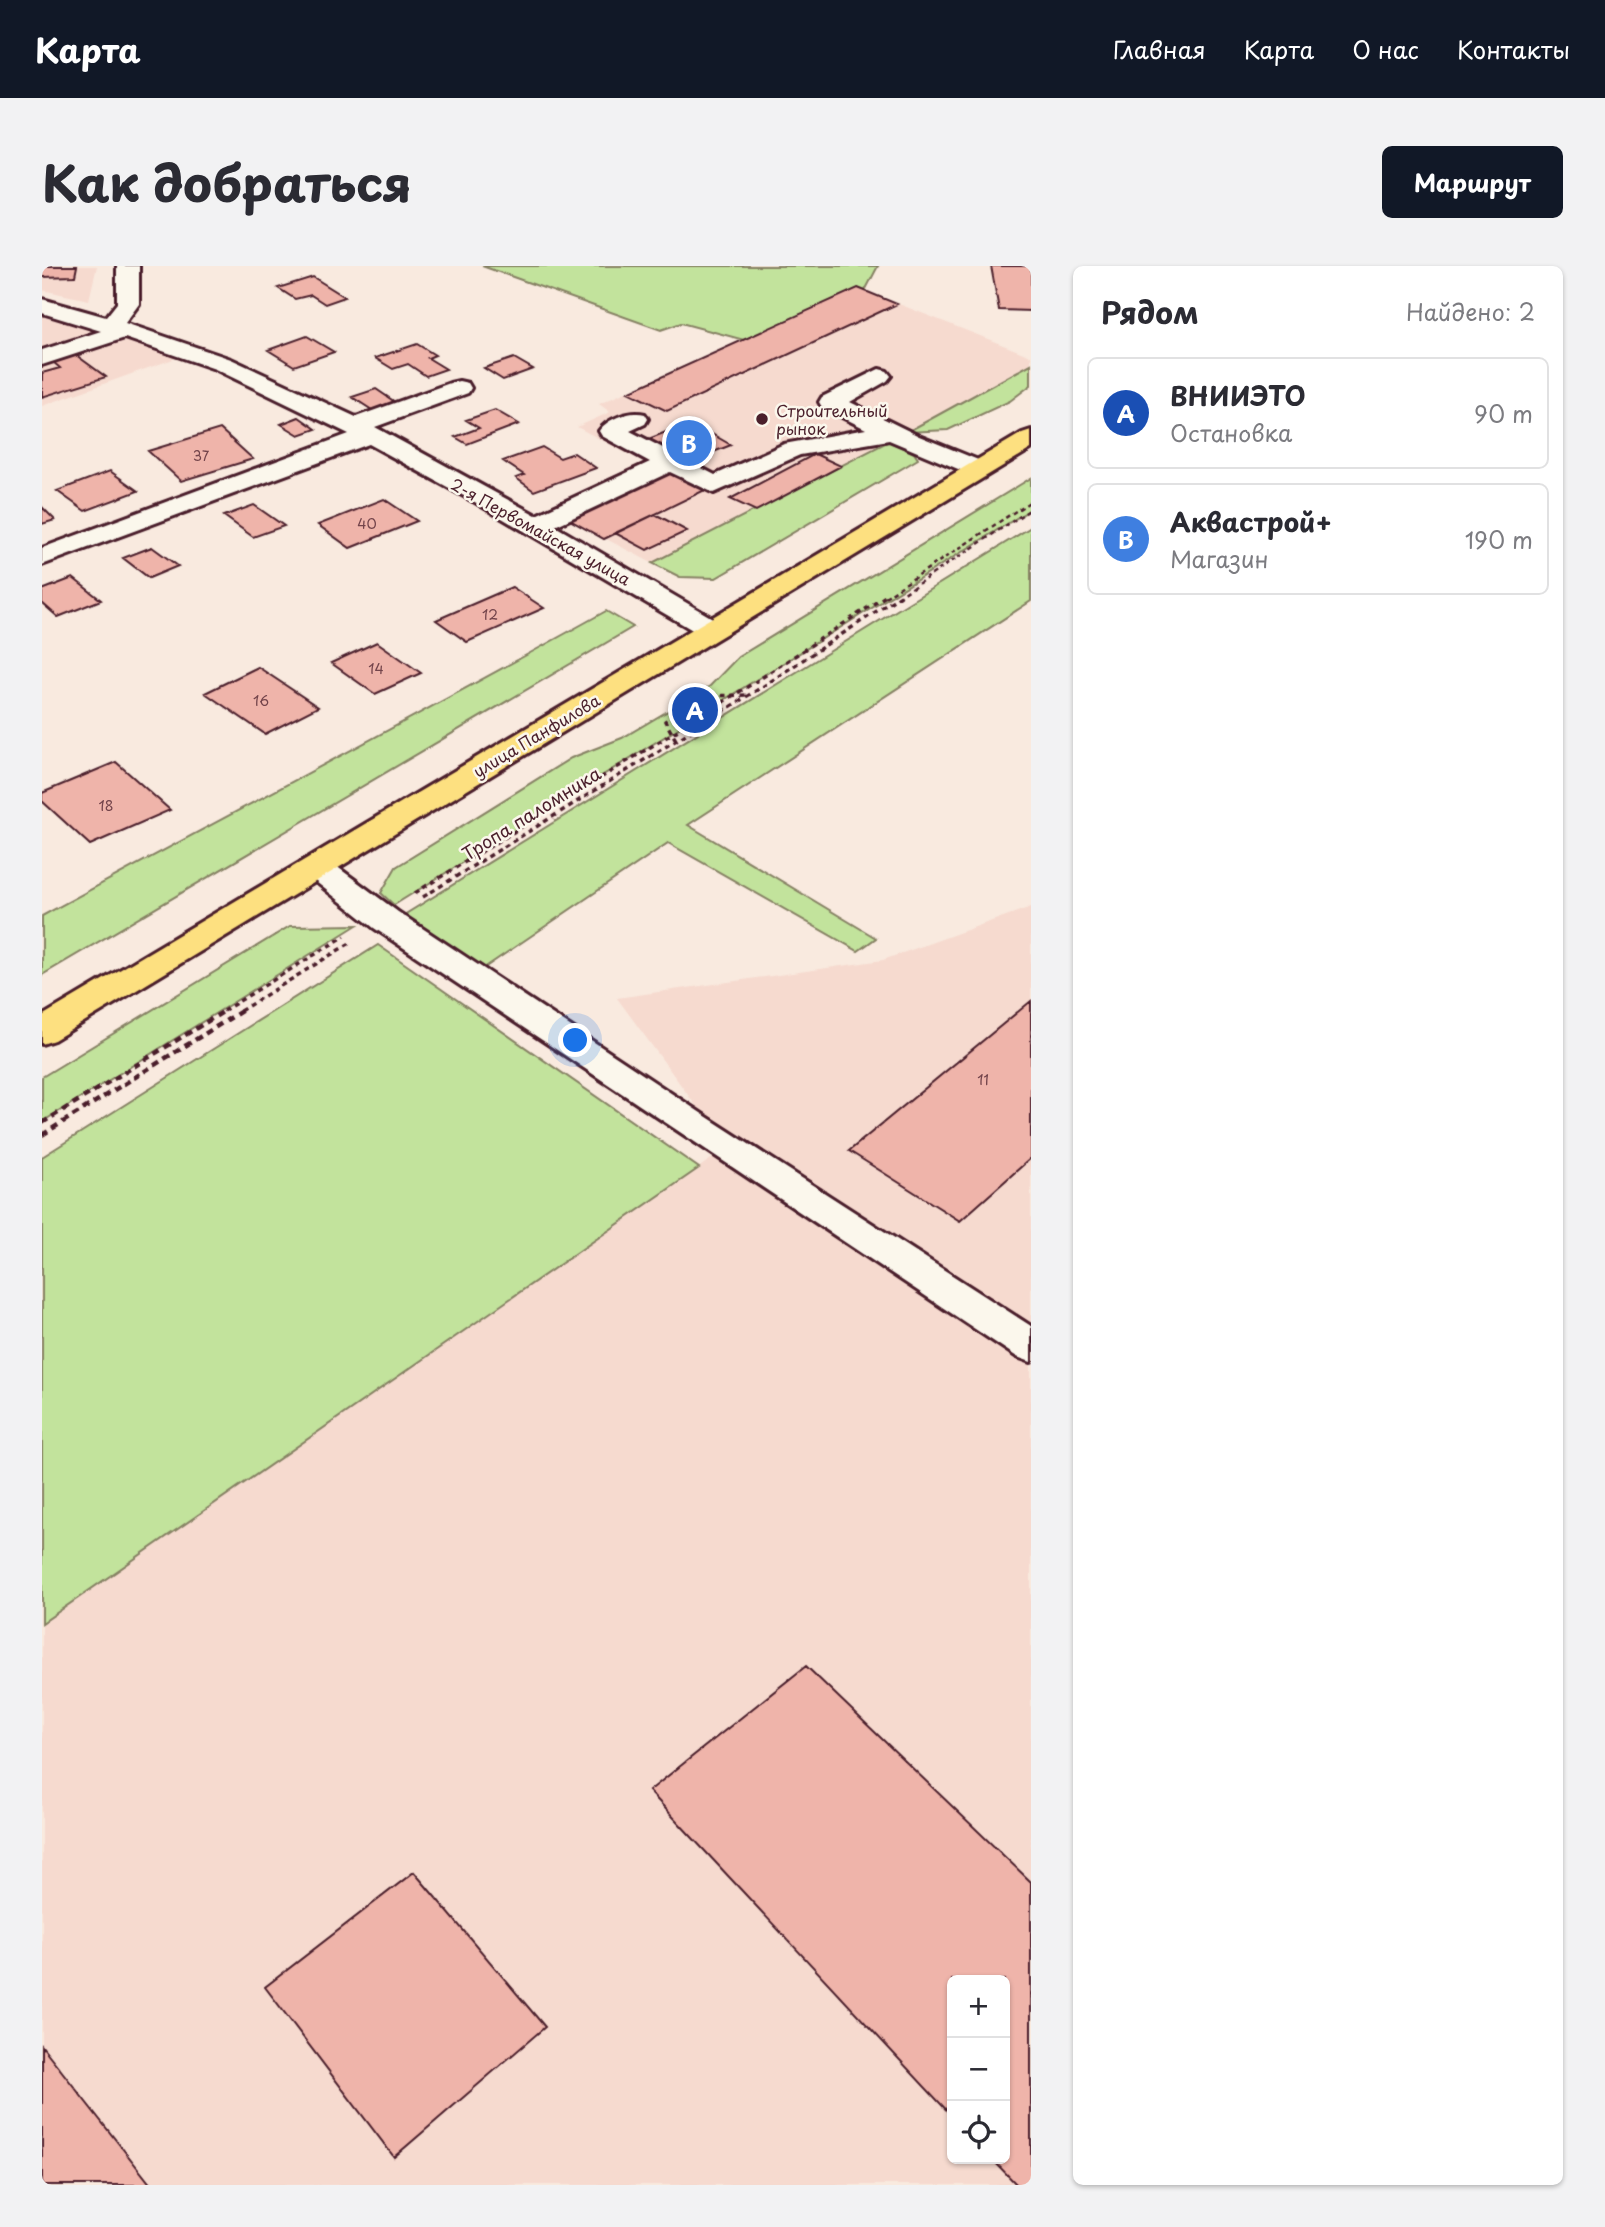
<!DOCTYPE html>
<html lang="ru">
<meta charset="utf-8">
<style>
:root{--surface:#fff;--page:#f2f2f3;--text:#2b2b33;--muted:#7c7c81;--line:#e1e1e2;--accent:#111827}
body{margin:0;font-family:"Playpen Sans",sans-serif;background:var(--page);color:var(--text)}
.controls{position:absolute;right:21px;bottom:21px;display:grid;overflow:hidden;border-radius:10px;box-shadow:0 2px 5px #0004}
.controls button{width:63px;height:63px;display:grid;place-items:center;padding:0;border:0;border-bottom:2px solid var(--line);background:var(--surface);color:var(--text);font:35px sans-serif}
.you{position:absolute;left:534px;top:775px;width:24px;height:24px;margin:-18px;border:5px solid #fff;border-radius:50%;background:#1a73e8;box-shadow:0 0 0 10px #1a73e833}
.badge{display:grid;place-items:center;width:46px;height:46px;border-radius:50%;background:var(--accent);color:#fff;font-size:23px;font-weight:700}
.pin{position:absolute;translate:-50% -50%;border:4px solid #fff;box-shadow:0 2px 7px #0006}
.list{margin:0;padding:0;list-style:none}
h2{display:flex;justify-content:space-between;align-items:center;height:91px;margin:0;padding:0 28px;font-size:30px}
h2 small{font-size:23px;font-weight:400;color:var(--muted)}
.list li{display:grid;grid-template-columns:46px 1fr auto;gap:21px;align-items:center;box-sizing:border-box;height:112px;margin:0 14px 14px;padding:0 14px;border:2px solid var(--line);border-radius:10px}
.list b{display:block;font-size:26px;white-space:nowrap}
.list p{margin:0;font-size:23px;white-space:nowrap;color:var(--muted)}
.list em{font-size:23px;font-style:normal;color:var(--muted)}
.icon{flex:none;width:38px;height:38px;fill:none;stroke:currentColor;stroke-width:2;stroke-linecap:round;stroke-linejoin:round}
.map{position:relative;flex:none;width:989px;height:1919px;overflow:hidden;border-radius:10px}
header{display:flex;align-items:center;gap:42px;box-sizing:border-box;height:98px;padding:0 35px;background:var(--accent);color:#fff}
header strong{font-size:33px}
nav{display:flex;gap:38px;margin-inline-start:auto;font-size:24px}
.intro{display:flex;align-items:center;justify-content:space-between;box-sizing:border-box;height:168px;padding:0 42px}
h1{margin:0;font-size:49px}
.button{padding:18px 32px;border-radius:10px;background:var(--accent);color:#fff;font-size:24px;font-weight:700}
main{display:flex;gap:42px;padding:0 42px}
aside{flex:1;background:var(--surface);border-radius:10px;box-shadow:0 2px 5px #0004}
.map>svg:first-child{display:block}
</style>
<header>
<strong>Карта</strong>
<nav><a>Главная</a><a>Карта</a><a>О нас</a><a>Контакты</a></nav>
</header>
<div class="intro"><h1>Как добраться</h1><a class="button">Маршрут</a></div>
<main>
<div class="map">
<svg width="989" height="1919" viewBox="0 0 989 1919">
<rect width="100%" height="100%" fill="#f9eadf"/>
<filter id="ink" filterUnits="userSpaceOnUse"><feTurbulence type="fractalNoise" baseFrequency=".0143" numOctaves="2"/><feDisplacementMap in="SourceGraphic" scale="14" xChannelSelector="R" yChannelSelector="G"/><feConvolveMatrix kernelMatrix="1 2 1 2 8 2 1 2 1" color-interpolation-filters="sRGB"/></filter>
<g filter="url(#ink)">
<path fill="#f6dacf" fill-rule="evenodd" d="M0 0H55L47 34 0 24Z
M816 22 989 90V98L859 170 610 297 505 242 601 196 535 161 568 146 557 138Z
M0 40 148 87 0 140Z
M989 641V1919H0V1357L685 882 575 732 841 694ZM910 1714H963V1893H910Z"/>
<path fill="#c2e39c" stroke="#868164" stroke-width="2" d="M440 0H836L823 25 702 74 639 57 619 64Z
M989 98V119L968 135 906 164 865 166Z
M847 175 872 187 876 193 674 312 638 311 610 297Z
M989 212V243L352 639 339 627 354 601 529 492 580 472 668 420 696 391Z
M989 261V335L646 559 834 672 816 685 626 577 442 702 362 649Z
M564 345 591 361 0 709V650C188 548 378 449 564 345Z
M315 659 0 856V811L248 660Z
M336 679 657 902 0 1357V891Z"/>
<path fill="#efb4aa" stroke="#4a1f2b" stroke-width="2" d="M0 0H35L33 10 0 11Z
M949 0H989V45L957 44Z
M271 11 303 31 283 38 269 29 253 33 236 22Z
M816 22 855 38 625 145 586 126Z
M265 70 292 86 252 100 226 84Z
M375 78 393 89 386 92 404 103 384 110 366 98 351 103 333 92Z
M34 89 64 111 0 131V107L18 102 11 96Z
M472 92 491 103 461 114 442 102Z
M334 123 353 136 330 144 310 131Z
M453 144 477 158 425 178 413 171 437 162 424 154Z
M257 151 274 163 257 169 239 158Z
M649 156 689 179 644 197 604 174Z
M178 163 211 193 139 215 106 185Z
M500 181 518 192 532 187 554 202 492 225 474 212 482 209 461 195Z
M773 188 799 200 714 245 688 233Z
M68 205 96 225 43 245 15 225Z
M629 206 663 224 562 273 528 254Z
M342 233 375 255 308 282 276 259Z
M212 239 242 260 211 271 182 250Z
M0 241 13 254 0 258Z
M613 248 645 265 605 284 573 267Z
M110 281 136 300 107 312 81 292Z
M31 312 59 334 16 351 0 337V324Z
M470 321 502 342 425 376 394 354Z
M335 376 379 407 333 428 289 397Z
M216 401 276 441 223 468 163 427Z
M74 496 128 544 48 579 0 535V527Z
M989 735V892L918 955 807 885Z
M764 1400 989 1616V1919H975L950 1893H963V1714H910V1850L607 1525Z
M372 1606 503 1761 352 1891 223 1721Z
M0 1780 109 1919H0Z"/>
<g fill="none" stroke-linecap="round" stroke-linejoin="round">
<g stroke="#4a1f2b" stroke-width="6">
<path id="minor" d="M75 0H97V38L83 57 189 93 314 151 408 117 417 115 426 117 429 122 426 127 333 161 494 249 608 196 560 170 557 165C565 153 588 144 603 148L606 153 603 158 588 165 673 209 742 178 824 163 780 141 777 136 780 131 837 103 845 105 849 110 845 115 808 136 877 170 946 198 950 203 946 208 937 211 928 208 847 174 758 189 672 227 628 206 513 260 679 357 683 363 679 369 669 371 659 369 431 235 327 178 0 299V282L307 168 173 103 83 72 0 99V84L59 65 0 47V33L64 51 75 37Z
M275 591 286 594 356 646 662 849 989 1060V1096L975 1091 332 662 264 608 259 601 264 594Z"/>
</g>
<g stroke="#4a1f2b" stroke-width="6">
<path id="major" d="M989 164V183L12 774 0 778V750L980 167Z"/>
</g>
<path stroke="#4a1f2b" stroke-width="2.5" stroke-dasharray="4.5 3.5" stroke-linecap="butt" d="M843 331 989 235
M856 331 989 243"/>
<path stroke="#4a1f2b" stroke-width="3.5" stroke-dasharray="5 4.5" stroke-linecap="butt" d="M634 474 623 455 664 430 705 429
M373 627 710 418 845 329
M381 631 720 421 859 329
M181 745 303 670
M198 745 308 677"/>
<path stroke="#4a1f2b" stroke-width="4.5" stroke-dasharray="7 5" stroke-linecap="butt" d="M0 857 184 744
M0 869 201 744"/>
<use href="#minor" fill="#fbf7ec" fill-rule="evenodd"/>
<use href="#major" fill="#fde080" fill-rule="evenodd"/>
</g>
</g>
<circle fill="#4a1f2b" stroke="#fbf7ec" stroke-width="2.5" cx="720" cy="153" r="7"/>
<g text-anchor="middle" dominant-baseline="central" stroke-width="5" stroke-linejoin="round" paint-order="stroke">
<g font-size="14" fill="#73444b">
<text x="159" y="189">37</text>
<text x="325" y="257">40</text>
<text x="448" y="348">12</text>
<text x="334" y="402">14</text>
<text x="219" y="434">16</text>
<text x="64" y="539">18</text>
<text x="941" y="813">11</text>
</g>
<g font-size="16" fill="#4a1f2b" stroke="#fbf7ec" text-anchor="start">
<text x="734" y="144">Строительный<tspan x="734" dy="18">рынок</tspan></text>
</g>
<g font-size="16" fill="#4a1f2b" stroke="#fbf7ec">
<text transform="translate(499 265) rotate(29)">2-я Первомайская улица</text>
<text transform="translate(494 469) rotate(-31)">улица Панфилова</text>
</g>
<g font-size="18" fill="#4a1f2b" stroke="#fbf7ec">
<text transform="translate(489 547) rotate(-32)">Тропа паломника</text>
</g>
</g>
</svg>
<div class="controls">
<button>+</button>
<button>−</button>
<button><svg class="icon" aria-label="locate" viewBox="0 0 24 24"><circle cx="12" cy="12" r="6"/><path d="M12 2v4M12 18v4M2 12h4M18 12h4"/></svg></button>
</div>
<div class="you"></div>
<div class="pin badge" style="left:653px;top:444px;background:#1a4fb4">A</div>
<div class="pin badge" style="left:647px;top:177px;background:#3f7fe0">B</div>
</div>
<aside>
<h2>Рядом<small>Найдено: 2</small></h2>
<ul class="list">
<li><span class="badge" style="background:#1a4fb4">A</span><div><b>ВНИИЭТО</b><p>Остановка</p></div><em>90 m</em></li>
<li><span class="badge" style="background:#3f7fe0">B</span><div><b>Аквастрой+</b><p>Магазин</p></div><em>190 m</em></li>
</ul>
</aside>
</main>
